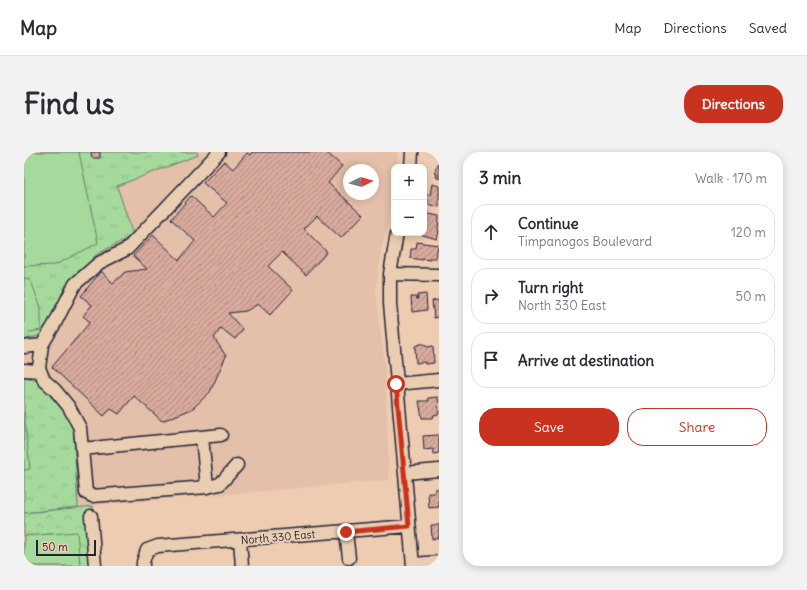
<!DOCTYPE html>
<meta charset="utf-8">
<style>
:root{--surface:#fff;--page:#f2f2f3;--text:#2b2b33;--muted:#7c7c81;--line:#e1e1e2;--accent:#c8321e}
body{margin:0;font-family:Delius,sans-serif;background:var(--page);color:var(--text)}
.controls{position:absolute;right:12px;top:12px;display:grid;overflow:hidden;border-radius:8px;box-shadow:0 2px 10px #0003}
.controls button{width:36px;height:36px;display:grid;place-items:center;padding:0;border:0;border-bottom:1px solid var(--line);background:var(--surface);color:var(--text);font:20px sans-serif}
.compass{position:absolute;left:319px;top:12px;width:36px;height:36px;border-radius:50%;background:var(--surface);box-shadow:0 2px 10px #0003;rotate:85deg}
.scale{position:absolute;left:12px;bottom:10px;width:60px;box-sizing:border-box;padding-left:4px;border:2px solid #22223b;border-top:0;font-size:11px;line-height:14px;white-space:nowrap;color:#22223b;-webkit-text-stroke:3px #eaceb1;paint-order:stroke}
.stop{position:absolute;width:12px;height:12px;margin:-9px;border:3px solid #c8321e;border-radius:50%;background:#fff}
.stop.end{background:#c8321e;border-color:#fff;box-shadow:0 1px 4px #0008}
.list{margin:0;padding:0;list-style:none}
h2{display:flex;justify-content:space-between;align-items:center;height:52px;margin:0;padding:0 16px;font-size:17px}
h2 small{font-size:13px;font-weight:400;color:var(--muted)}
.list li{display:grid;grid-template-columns:26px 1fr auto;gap:12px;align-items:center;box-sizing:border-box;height:56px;margin:0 8px 8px;padding:0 8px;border:1px solid var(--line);border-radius:16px}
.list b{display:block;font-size:15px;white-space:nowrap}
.list p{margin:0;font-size:13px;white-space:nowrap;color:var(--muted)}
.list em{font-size:13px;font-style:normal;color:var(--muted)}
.actions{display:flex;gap:8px;padding:12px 16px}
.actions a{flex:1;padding:9px 0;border:1px solid var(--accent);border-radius:16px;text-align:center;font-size:14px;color:var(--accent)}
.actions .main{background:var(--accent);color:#fff}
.icon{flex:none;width:22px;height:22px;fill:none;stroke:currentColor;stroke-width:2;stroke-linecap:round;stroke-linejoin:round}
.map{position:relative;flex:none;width:415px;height:414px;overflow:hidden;border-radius:16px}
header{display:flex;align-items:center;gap:24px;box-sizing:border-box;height:56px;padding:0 20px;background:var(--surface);border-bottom:1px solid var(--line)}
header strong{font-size:19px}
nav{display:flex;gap:22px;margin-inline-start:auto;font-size:14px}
.intro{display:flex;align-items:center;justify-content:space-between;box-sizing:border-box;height:96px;padding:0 24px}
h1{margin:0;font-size:28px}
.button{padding:10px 18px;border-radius:16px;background:var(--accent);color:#fff;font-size:14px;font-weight:700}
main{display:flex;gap:24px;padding:0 24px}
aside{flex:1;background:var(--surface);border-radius:16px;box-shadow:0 2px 10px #0003}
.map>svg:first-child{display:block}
</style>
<header>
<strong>Map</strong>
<nav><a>Map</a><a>Directions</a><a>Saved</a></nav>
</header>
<div class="intro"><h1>Find us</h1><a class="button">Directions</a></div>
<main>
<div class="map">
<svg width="415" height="414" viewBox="0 0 415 414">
<defs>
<pattern id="grass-tufts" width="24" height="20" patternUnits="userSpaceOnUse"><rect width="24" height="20" fill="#a5da9c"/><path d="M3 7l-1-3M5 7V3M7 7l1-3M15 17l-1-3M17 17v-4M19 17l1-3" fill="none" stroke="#8ebb87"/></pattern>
<pattern id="forest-crowns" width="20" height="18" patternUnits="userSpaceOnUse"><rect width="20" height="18" fill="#a5da9c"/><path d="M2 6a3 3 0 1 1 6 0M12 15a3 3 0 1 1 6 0" fill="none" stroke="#8ebb87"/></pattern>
<pattern id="building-hatch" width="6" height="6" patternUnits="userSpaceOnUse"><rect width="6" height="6" fill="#d9aa9e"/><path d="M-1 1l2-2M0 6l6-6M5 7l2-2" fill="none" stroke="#b08a82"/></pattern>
</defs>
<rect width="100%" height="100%" fill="#eeccb1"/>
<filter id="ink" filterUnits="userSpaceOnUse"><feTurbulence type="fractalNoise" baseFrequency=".025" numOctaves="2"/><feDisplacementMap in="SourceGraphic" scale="8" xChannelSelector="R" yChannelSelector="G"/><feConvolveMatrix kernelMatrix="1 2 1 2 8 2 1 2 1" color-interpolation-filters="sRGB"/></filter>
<g filter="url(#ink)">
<path fill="#e4bfa9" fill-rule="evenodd" d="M0 0H183L185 3 187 0H374L373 15H370V50L357 98 352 141 361 214 365 328 54 355 0 358ZM325 18H349V42H325Z"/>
<path fill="url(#grass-tufts)" stroke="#647e6c" d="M0 0H173L174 3 93 34 109 83 72 103 39 140 20 182 0 188Z
M0 224 16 230 49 270 54 355 0 361Z"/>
<path fill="url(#forest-crowns)" stroke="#647e6c" d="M69 354 74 414H0V361Z"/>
<path fill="#a5da9c" stroke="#647e6c" d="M0 0H55L74 91 31 113 0 114Z
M0 126 7 129 17 156V178L0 181Z
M0 260 6 317 0 318Z
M53 380 56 414H0V384Z"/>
<path fill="url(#building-hatch)" stroke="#22223b" d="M67 0H76V6H68Z
M228 0H302L318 14 304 31 339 63 317 86 293 64 280 77 303 100 282 123 258 100 244 114 269 138 246 163 234 152 222 159 204 161 219 178 211 187 197 176 190 186 202 204 186 240 168 257 138 269 110 244 95 262 87 257 80 264 28 215 66 170 59 164 68 153 57 144 77 119 89 131 101 120 123 117 109 104 129 83 155 108 171 89 147 67 167 44 190 65 203 51 179 31 200 9 209 17 223 1 226 3Z
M415 9V27L412 25 413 22 410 21Z
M408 32 415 34V55L403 52 404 48 400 47 401 42 406 43Z
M400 61 415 64 414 78 415 79 413 87 395 82 396 81H400Z
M393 90 414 93 412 106H406V108L399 107V108L386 106 387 97H392Z
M402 142 403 158 388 160 387 145H392L393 147H394L393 143Z
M415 148V165L410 166 408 149Z
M396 192H401L403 195 409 194 410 211 401 212V210L392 211 391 194Z
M414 245 415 262 410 263 409 266H398L395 249H405L404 246Z
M415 283V301L410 302 409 297 400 298 399 284Z
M411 337H415V355L405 356 404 341H411Z
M407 373H415V386L408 387Z"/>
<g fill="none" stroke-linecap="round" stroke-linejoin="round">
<g stroke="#22223b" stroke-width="15">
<path id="minor" d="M195 0 103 97 75 111 51 132 30 173 18 193 15 216 20 228 31 238 45 255 56 276 58 297 197 283
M387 15 388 0
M373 81 366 122V151L389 414
M366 122 415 123
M0 195 18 193
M0 218 16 219
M372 232 415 228
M58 297 62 341 68 344 183 335 178 285
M381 321 415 318
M183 335 196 332 213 313
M67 364 71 414
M322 380 325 406
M216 388 218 414
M389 412 415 410
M119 414V410L123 398 134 394 385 374"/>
</g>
<use href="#minor" stroke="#eaceb1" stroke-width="12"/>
</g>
</g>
<g fill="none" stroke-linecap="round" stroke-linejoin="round" filter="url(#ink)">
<path stroke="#c8321e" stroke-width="5" d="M322 380 385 374 372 232"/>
</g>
<g text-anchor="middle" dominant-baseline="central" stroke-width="4" stroke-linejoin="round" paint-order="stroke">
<g font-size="11" fill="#22223b" stroke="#eaceb1">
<text transform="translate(254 385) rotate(-5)">North 330 East</text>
</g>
</g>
</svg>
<div class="controls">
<button>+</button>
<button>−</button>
</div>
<svg class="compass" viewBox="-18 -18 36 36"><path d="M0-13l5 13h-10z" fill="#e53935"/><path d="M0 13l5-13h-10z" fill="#7c7c81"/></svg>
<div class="scale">50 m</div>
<div class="stop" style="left:372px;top:232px"></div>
<div class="stop end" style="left:322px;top:380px"></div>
</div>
<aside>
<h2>3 min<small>Walk · 170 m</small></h2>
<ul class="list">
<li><svg class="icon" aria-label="ahead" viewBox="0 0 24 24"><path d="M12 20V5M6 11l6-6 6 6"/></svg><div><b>Continue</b><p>Timpanogos Boulevard</p></div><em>120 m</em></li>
<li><svg class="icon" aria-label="right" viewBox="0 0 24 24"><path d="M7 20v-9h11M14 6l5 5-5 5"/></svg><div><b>Turn right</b><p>North 330 East</p></div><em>50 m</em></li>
<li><svg class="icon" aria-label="arrive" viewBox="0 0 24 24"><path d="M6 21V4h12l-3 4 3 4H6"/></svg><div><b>Arrive at destination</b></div></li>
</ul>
<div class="actions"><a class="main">Save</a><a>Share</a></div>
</aside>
</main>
